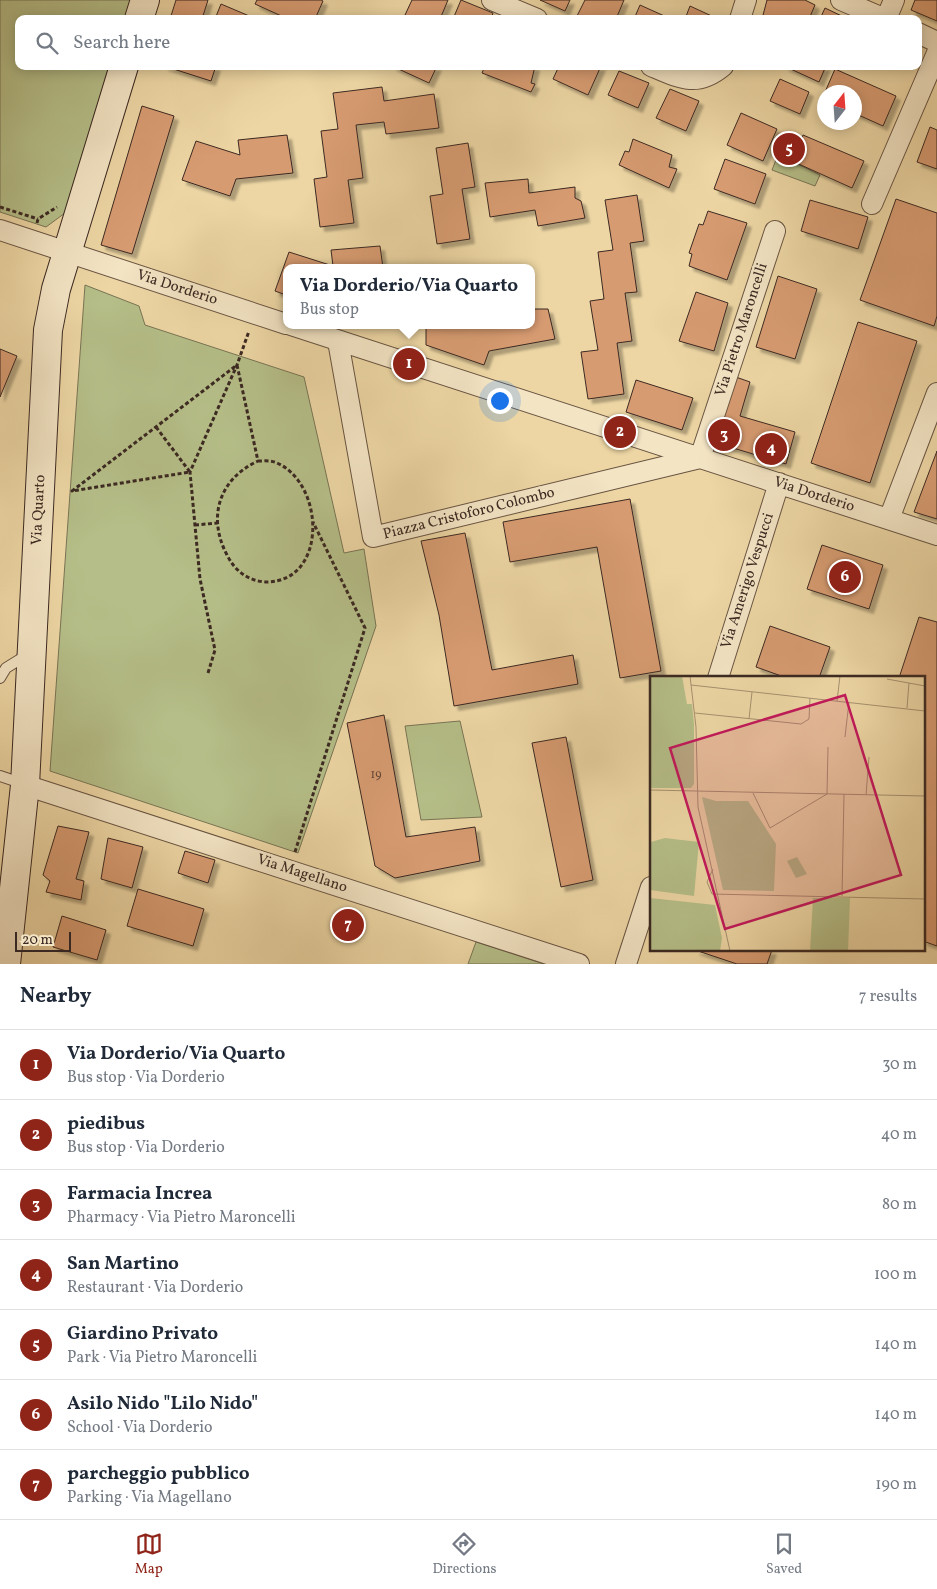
<!DOCTYPE html>
<meta charset="utf-8">
<style>
:root{--surface:#fff;--page:#f2f2f3;--text:#1f2937;--muted:#747a83;--line:#e0e1e3;--accent:#8f2418}
body{margin:0;font-family:Vollkorn,serif;background:var(--page);color:var(--text)}
.compass{position:absolute;left:817px;top:85px;width:45px;height:45px;border-radius:50%;background:var(--surface);box-shadow:0 2px 12px #0003;rotate:17deg}
.scale{position:absolute;left:15px;bottom:12px;width:56px;box-sizing:border-box;padding-left:5px;border:2px solid #3b2922;border-top:0;font-size:14px;line-height:18px;white-space:nowrap;color:#3b2922;-webkit-text-stroke:4px #f3e4c4;paint-order:stroke}
.you{position:absolute;left:499px;top:400px;width:18px;height:18px;margin:-12px;border:4px solid #fff;border-radius:50%;background:#1a73e8;box-shadow:0 0 0 8px #1a73e833}
.badge{display:grid;place-items:center;width:32px;height:32px;border-radius:50%;background:var(--accent);color:#fff;font-size:16px;font-weight:700}
.pin{position:absolute;translate:-50% -50%;border:2px solid #fff;box-shadow:0 1px 5px #0006}
.popup{position:absolute;left:283px;top:264px;width:252px;height:65px;box-sizing:border-box;display:grid;place-content:center;border-radius:10px;background:var(--surface);filter:drop-shadow(0 1px 4px #0005);font-size:16px;white-space:nowrap;color:var(--muted)}
.popup b{font-size:19px;color:var(--text)}
.popup::after{content:'';position:absolute;left:50%;top:100%;margin-left:-10px;border:10px solid transparent;border-top-color:var(--surface)}
.list{margin:0;padding:0;list-style:none}
h2{display:flex;justify-content:space-between;align-items:center;height:65px;margin:0;padding:0 20px;font-size:21px}
h2 small{font-size:16px;font-weight:400;color:var(--muted)}
.list li{display:grid;grid-template-columns:32px 1fr auto;gap:15px;align-items:center;box-sizing:border-box;height:70px;padding:0 20px;border-top:1px solid var(--line)}
.list b{display:block;font-size:19px;white-space:nowrap}
.list p{margin:0;font-size:16px;white-space:nowrap;color:var(--muted)}
.list em{font-size:16px;font-style:normal;color:var(--muted)}
.icon{flex:none;width:28px;height:28px;fill:none;stroke:currentColor;stroke-width:2;stroke-linecap:round;stroke-linejoin:round}
.map{position:relative;flex:none;width:937px;height:964px;overflow:hidden}
.search{position:absolute;background:var(--surface);box-shadow:0 2px 12px #0003;left:15px;right:15px;top:15px;height:55px;display:flex;align-items:center;gap:12px;box-sizing:border-box;padding:0 18px;border-radius:10px;color:var(--muted);font-size:19px}
.sheet{height:555px;background:var(--surface)}
nav{display:flex;justify-content:space-around;align-items:center;box-sizing:border-box;height:70px;border-top:1px solid var(--line);background:var(--surface);font-size:14px;color:var(--muted)}
nav a{display:grid;justify-items:center;gap:2px}
nav .on{color:var(--accent)}
.map>svg:first-child{display:block}
</style>
<div class="map">
<svg width="937" height="964" viewBox="0 0 937 964">
<defs>
<filter id="shadow"><feDropShadow dx="4.5" dy="4.5" stdDeviation="1" flood-color="#0004"/></filter>
</defs>
<rect width="100%" height="100%" fill="#edd6a4"/>
<filter id="stains"><feTurbulence type="fractalNoise" baseFrequency=".004" numOctaves="4"/><feColorMatrix values="0 0 0 0 .2 0 0 0 0 .09 0 0 0 0 .02 0 0 0 .5 -.17"/></filter>
<radialGradient id="worn" r=".72"><stop offset=".6" stop-color="#630" stop-opacity="0"/><stop offset="1" stop-color="#630" stop-opacity=".3"/></radialGradient>
<path fill="#b5be88" stroke="#787455" d="M0 0H131L125 19H19V66H111L65 213 46 227 0 212Z
M787 132 802 137 792 161 820 175 815 186 772 170Z
M85 285 139 306 145 325 304 377 344 553 364 549 376 626 298 853 50 771Z
M460 721 482 817 421 820 405 726Z
M476 942 544 964H468Z"/>
<path fill="#d79b71" stroke="#3b2922" filter="url(#shadow)" d="M176 0H208L202 19H170Z
M257 0H321L323 1 315 19H288L255 4Z
M412 0H448L440 19H413L405 15Z
M461 0 493 13 491 19H453Z
M540 0H570L565 11Z
M585 0H624L616 19H584L577 16Z
M767 0H805L815 5 809 19H762Z
M915 0H937V21L911 10Z
M221 4 254 18V19H215Z
M640 5 671 19H634Z
M690 6 716 18 715 19H685Z
M825 8 848 19H820Z
M164 66H216L211 81Z
M392 66H437L429 83Z
M485 66H535L531 83 535 84 531 92 482 73Z
M559 66H601L588 95 553 79Z
M784 66H826L819 82Z
M835 69 896 96 883 126 854 113V92H824V100L822 99Z
M619 71 649 83 638 108 608 95Z
M780 79 809 92 800 114 770 101Z
M382 87 384 101 434 94 439 128 386 134 384 122 356 125 363 178 348 180 354 223 320 227 314 179 327 177 321 131 338 129 333 93Z
M670 89 699 101 686 131 656 118Z
M142 106 174 116 132 254 101 245Z
M741 113 777 129 763 161 727 145Z
M930 127 937 130V169L917 162Z
M287 135 293 173 236 179 230 196 182 180 196 141 240 155 238 140Z
M803 135 864 161 852 188 792 161Z
M633 139 672 155 669 167 677 169 669 188 619 165 625 151 629 152Z
M468 143 475 187 462 189 470 239 437 244 430 196 443 194 436 148Z
M725 159 766 174 755 204 714 189Z
M528 179 529 193 575 187V198L581 201 585 218 538 226 535 210 490 217 485 183Z
M637 195 644 241 630 243 637 292 625 293 632 341 617 343 624 394 588 399 581 352 598 350 590 301 604 299 598 252 613 250 605 200Z
M896 199 937 213V316L934 326 860 300Z
M810 200 868 217 858 249 801 231Z
M708 211 747 223 727 280 689 266 692 254 689 253 699 224 703 225Z
M380 246 383 268H286V295L275 291 289 252 333 266 331 250Z
M778 276 817 289 795 359 756 347Z
M696 292 728 303 714 351 679 341Z
M532 309H548L555 339 489 351 484 365 426 345V325H532Z
M858 322 917 341 870 483 811 463Z
M0 349 17 356 0 397Z
M733 376 750 382 740 416 795 432 786 464 710 441Z
M636 380 693 398 682 430 626 412Z
M937 451V519L914 512Z
M630 499 661 671 620 678 597 547 510 562 503 522Z
M465 533 492 670 573 655 578 684 454 706 439 615 421 541Z
M822 545 883 565 869 609 807 589Z
M919 617 937 622V946L923 941V678H899Z
M770 626 830 647 819 678H787L756 667Z
M384 715 406 837 475 827 480 861 395 878 375 866 347 723Z
M566 737 593 880 561 887 532 743Z
M58 826 89 832 76 879 84 881 81 900 46 892 50 881 43 875Z
M108 838 143 847 132 888 101 879Z
M185 851 215 860 208 883 178 873Z
M138 889 204 909 193 946 127 926Z
M62 916 106 930 97 960 53 947Z
M695 950H772L767 964H737Z"/>
<g fill="none" stroke-linecap="round" stroke-linejoin="round">
<g stroke="#685442" stroke-width="12">
<path id="lane" d="M0 678 6 668 27 655
M0 776 24 784"/>
</g>
<g stroke="#685442" stroke-width="22">
<path id="street" d="M492 0 537 19
M841 0 885 19
M740 19 746 0
M886 19 894 0
M918 33 937 42
M651 66C679 78 697 88 723 66
M872 204 937 53
M0 230 286 324
M291 325 937 535
M338 341 373 537 700 458 775 231
M889 519 937 393
M718 678 779 483
M25 785 579 964
M626 964 651 887"/>
</g>
<g stroke="#3b2922" stroke-width="30">
<path id="secondary" d="M139 19 145 0
M6 964 25 785 48 330 56 289 124 66"/>
</g>
<path stroke="#3b2922" stroke-width="3" stroke-dasharray="4 2.5" stroke-linecap="butt" d="M0 207 38 219
M37 223 38 219 57 207
M156 427 190 472 72 491 237 365 258 461
M258 461C264 461 271 460 277 463 325 484 328 582 266 582 248 581 235 571 227 555 207 517 219 479 258 461Z
M195 525 218 523
M208 673 215 650 200 579 190 472 237 365 249 331
M295 852 365 628 313 522"/>
<use href="#lane" stroke="#f3e4c4" stroke-width="10"/>
<use href="#street" stroke="#f3e4c4" stroke-width="20"/>
<use href="#secondary" stroke="#f3e4c4" stroke-width="28"/>
</g>
<g text-anchor="middle" dominant-baseline="central" stroke-width="5" stroke-linejoin="round" paint-order="stroke">
<g font-size="12" fill="#624636">
<text x="376" y="775">19</text>
</g>
<g font-size="15" fill="#3b2922" stroke="#f3e4c4">
<text transform="translate(177 288) rotate(18)">Via Dorderio</text>
<text transform="translate(742 330) rotate(-72)">Via Pietro Maroncelli</text>
<text transform="translate(814 495) rotate(18)">Via Dorderio</text>
<text transform="translate(39 510) rotate(-87)">Via Quarto</text>
<text transform="translate(469 514) rotate(-14)">Piazza Cristoforo Colombo</text>
<text transform="translate(748 581) rotate(-72)">Via Amerigo Vespucci</text>
<text transform="translate(302 874) rotate(18)">Via Magellano</text>
</g>
</g>
<g transform="translate(650 676)">
<rect width="275" height="275" fill="#edd6a4"/>
<path d="M0 0H32L37 28H42L44 48V108L41 112H0ZM52 121 66 125H98L126 168 124 215 73 214ZM15 162 49 166 44 220 0 214 1 166ZM147 181 157 198 146 202 137 185ZM0 222 65 229 72 262 70 275H0ZM163 222H200L198 275H160Z" fill="#b5be88"/>
<path fill="none" stroke="#a69170" stroke-width="1" d="M40 0 46 51 48 131 80 275M237 3 275 10M41 9 275 35M187 25 190 0M257 32 259 7M45 37 151 48 159 43 160 22M99 43 102 16M195 61 199 26M0 114 275 120M103 117 120 152 177 118 178 71M216 119 219 81M63 193 57 206 62 218 275 223M192 220 194 118"/>
<path fill="#c2185b" fill-opacity="0.15" stroke="#c2185b" stroke-width="2.5" d="M195 19 251 199 75 253 20 72Z"/>
<rect width="275" height="275" fill="none" stroke="#3b2922" stroke-width="2.5"/>
</g>
<rect width="100%" height="100%" filter="url(#stains)"/>
<rect width="100%" height="100%" fill="url(#worn)"/>
</svg>
<svg class="compass" viewBox="-18 -18 36 36"><path d="M0-13l5 13h-10z" fill="#e53935"/><path d="M0 13l5-13h-10z" fill="#747a83"/></svg>
<div class="scale">20 m</div>
<div class="you"></div>
<div class="pin badge" style="left:409px;top:364px">1</div>
<div class="popup"><b>Via Dorderio/Via Quarto</b>Bus stop</div>
<div class="pin badge" style="left:620px;top:432px">2</div>
<div class="pin badge" style="left:724px;top:435px">3</div>
<div class="pin badge" style="left:771px;top:449px">4</div>
<div class="pin badge" style="left:789px;top:149px">5</div>
<div class="pin badge" style="left:845px;top:577px">6</div>
<div class="pin badge" style="left:348px;top:925px">7</div>
<div class="search"><svg class="icon" aria-label="search" viewBox="0 0 24 24"><circle cx="10" cy="10" r="6"/><path d="M15 15l6 6"/></svg>Search here</div>
</div>
<section class="sheet">
<h2>Nearby<small>7 results</small></h2>
<ul class="list">
<li><span class="badge">1</span><div><b>Via Dorderio/Via Quarto</b><p>Bus stop · Via Dorderio</p></div><em>30 m</em></li>
<li><span class="badge">2</span><div><b>piedibus</b><p>Bus stop · Via Dorderio</p></div><em>40 m</em></li>
<li><span class="badge">3</span><div><b>Farmacia Increa</b><p>Pharmacy · Via Pietro Maroncelli</p></div><em>80 m</em></li>
<li><span class="badge">4</span><div><b>San Martino</b><p>Restaurant · Via Dorderio</p></div><em>100 m</em></li>
<li><span class="badge">5</span><div><b>Giardino Privato</b><p>Park · Via Pietro Maroncelli</p></div><em>140 m</em></li>
<li><span class="badge">6</span><div><b>Asilo Nido &quot;Lilo Nido&quot;</b><p>School · Via Dorderio</p></div><em>140 m</em></li>
<li><span class="badge">7</span><div><b>parcheggio pubblico</b><p>Parking · Via Magellano</p></div><em>190 m</em></li>
</ul>
</section>
<nav>
<a class="on"><svg class="icon" aria-label="map" viewBox="0 0 24 24"><path d="M3 6l6-2 6 2 6-2v14l-6 2-6-2-6 2zM9 4v14M15 6v14"/></svg>Map</a>
<a><svg class="icon" aria-label="directions" viewBox="0 0 24 24"><path d="M12 3l9 9-9 9-9-9zM9 14v-3h6M13 9l2 2-2 2"/></svg>Directions</a>
<a><svg class="icon" aria-label="saved" viewBox="0 0 24 24"><path d="M7 4h10v16l-5-4-5 4z"/></svg>Saved</a>
</nav>
